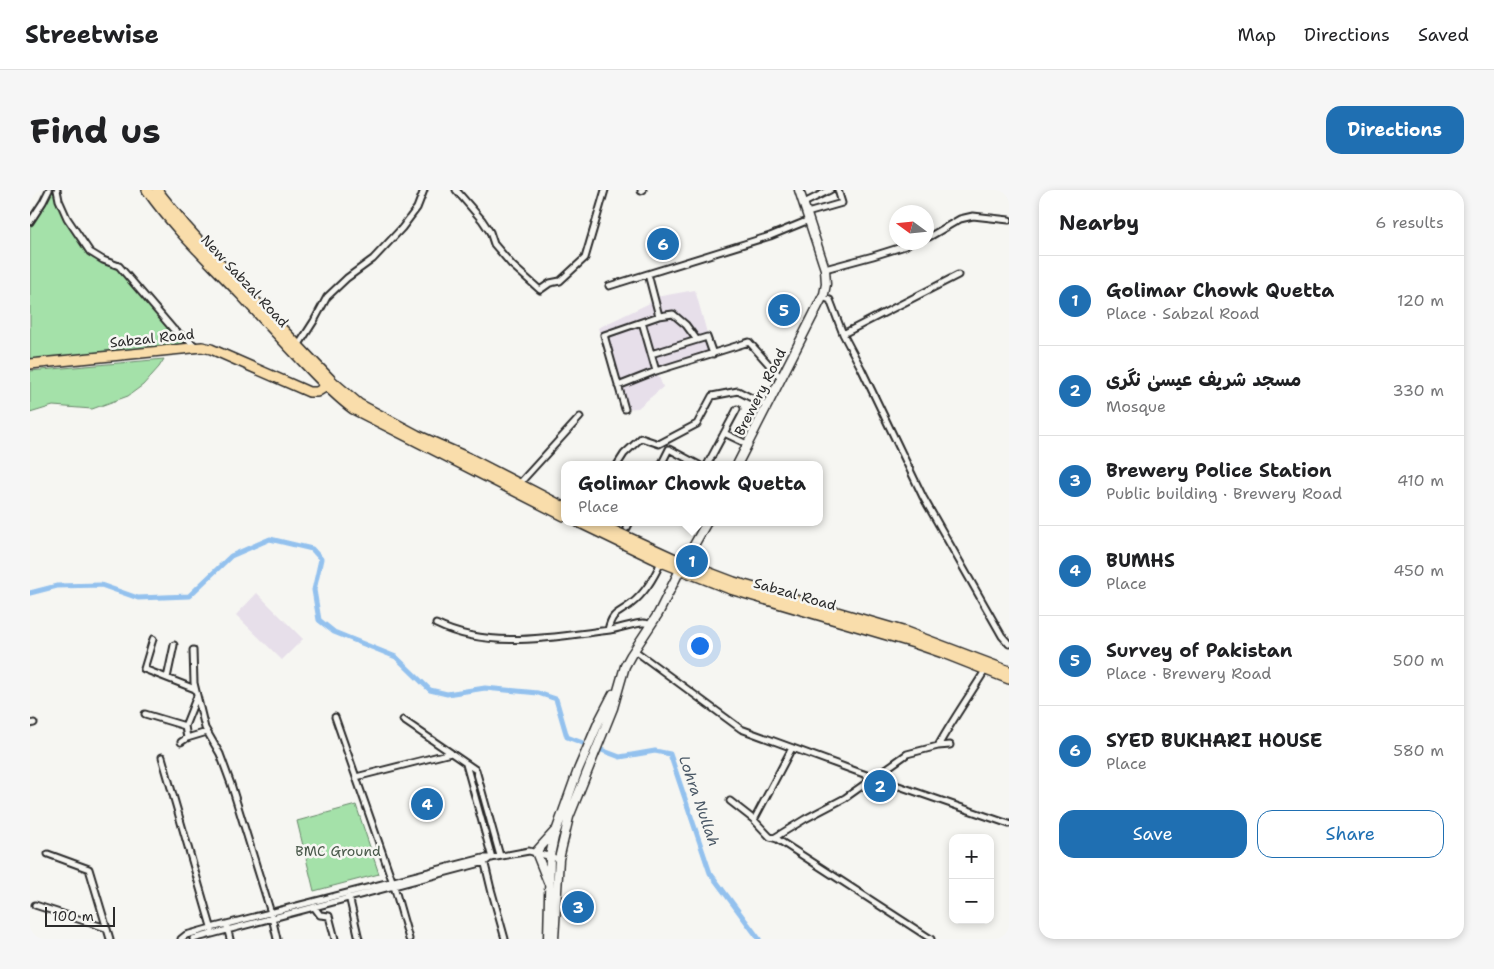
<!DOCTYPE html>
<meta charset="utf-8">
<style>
:root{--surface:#fff;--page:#f6f6f6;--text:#202124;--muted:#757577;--line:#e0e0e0;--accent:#1f6fb2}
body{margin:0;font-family:"Shantell Sans","Playpen Sans Arabic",sans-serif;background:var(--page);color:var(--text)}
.controls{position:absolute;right:15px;bottom:15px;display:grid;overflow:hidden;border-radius:10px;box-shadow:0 2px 8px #0003}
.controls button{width:45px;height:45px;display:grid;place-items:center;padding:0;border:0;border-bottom:1px solid var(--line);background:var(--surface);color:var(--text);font:25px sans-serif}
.compass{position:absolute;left:859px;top:15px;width:45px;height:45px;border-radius:50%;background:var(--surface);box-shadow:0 2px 8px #0003;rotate:285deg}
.scale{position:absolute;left:15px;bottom:12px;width:70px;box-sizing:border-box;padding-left:5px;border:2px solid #2b2b2b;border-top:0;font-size:14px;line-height:18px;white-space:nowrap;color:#2b2b2b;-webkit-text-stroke:4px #f6f6f2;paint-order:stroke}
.you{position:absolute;left:669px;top:455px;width:18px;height:18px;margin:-12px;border:4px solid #fff;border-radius:50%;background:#1a73e8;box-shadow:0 0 0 8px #1a73e833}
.badge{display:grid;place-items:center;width:32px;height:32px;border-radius:50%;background:var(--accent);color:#fff;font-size:16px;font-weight:700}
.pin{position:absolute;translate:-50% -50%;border:2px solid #fff;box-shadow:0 1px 5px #0006}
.popup{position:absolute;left:531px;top:271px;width:262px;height:65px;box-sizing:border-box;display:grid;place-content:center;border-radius:10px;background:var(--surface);filter:drop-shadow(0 1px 4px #0005);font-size:16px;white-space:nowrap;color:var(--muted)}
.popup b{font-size:19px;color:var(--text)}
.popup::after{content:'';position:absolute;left:50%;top:100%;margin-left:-10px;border:10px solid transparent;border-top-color:var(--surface)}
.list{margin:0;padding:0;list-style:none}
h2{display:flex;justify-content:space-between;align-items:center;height:65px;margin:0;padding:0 20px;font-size:21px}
h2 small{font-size:16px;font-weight:400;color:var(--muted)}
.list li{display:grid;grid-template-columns:32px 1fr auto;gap:15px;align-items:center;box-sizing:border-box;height:90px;padding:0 20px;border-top:1px solid var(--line)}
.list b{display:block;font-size:19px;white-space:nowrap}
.list p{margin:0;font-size:16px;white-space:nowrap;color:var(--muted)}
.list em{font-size:16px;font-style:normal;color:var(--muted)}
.actions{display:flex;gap:10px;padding:15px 20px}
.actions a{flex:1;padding:11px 0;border:1px solid var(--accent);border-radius:15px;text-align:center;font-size:18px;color:var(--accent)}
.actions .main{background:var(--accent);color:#fff}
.map{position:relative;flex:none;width:979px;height:749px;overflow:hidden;border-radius:15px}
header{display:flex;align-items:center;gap:30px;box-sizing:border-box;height:70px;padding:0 25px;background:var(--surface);border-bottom:1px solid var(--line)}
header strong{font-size:24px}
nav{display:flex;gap:28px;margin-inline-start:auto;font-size:18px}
.intro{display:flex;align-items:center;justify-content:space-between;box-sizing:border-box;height:120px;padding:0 30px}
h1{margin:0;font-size:35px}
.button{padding:12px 22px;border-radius:15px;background:var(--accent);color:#fff;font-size:18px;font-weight:700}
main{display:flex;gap:30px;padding:0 30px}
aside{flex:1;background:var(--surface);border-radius:15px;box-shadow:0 2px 8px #0003}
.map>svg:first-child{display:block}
</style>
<header>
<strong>Streetwise</strong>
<nav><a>Map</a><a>Directions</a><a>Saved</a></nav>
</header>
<div class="intro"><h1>Find us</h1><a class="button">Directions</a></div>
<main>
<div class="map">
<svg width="979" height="749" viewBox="0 0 979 749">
<rect width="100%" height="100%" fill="#f6f6f2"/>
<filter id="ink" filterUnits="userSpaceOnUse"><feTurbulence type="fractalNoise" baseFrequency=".02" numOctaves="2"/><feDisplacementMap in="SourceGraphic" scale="10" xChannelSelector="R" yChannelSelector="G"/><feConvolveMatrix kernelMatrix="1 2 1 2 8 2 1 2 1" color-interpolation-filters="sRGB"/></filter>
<g filter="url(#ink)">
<path fill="#e7dfea" d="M665 100 682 161 627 182 633 197 608 218 595 219 568 138 626 110V107Z
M227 403 273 449 252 470 206 425Z"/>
<path fill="#a4e1a9" stroke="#68866a" d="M23 0H26L27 10 35 29 60 66 73 73 90 78 148 148 158 157 0 174V37Z
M134 169 129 177 113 195 98 206 62 219 23 216 0 223V181Z
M326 615 349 684 284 701 267 631Z"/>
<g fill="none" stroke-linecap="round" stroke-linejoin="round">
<path stroke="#93c1ee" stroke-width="5" d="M0 403 27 396 71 395 108 408 159 406 201 366 240 349 282 359 291 369 284 400 289 430 304 442 366 467 400 500 417 504 455 498 508 503 526 509 537 547 590 567 625 561 640 564 680 683 729 749"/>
<g stroke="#2b2b2b" stroke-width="9">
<path id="street" d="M27 0 29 10 37 28 60 62 73 70 89 76 143 139 167 157
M426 0 452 30 460 42 464 54 482 75 510 100 520 93 530 91 555 68 575 0
M611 1 613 0
M774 13 800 0
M777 23 812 13 808 0
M0 32 13 12 19 0
M896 47H899L930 29 943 26 979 30
M795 79 843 66 875 56 881 52
M618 84 629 126
M579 96 740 46 779 30
M792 107 800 110 813 144 831 178 893 307 972 446 979 454
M612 132 626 181
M813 144 928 85
M268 156 284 131 297 107 317 88 343 69 372 38 387 18 394 0
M621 164 677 147 683 164
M588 196 626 181 719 152 751 188
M595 219 574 145 629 126 643 124 656 135 667 150
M694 243 717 254
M587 275 594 264 611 248 629 254 667 234 682 206 708 201 737 216
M631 275 639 259 669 275
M677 275 707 219
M489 294 550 227
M597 338 600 332
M406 434C459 460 523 447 580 440 589 439 607 432 614 433 616 433 618 434 621 435
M578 440C582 422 588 424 601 414 615 403 624 388 631 372
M123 449 114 479 165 499
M163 460 164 493 175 538 190 564 201 594 241 723 247 749
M604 460 711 539 831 583 979 634
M137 488 144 455
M115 524 155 536
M305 527 364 696 379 749
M373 530 446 580 470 666
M0 534 4 533
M157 548 155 536 167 506
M151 552 157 548 177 542
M908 556C923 529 940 505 956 479
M132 567 182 740
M436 574 462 668
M326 587 421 563
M700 611 723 629 740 647 747 649 901 749
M724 630 762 558
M744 648 775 629 815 608 877 564 908 556 920 555
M18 664 59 679 80 749
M454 670 461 699 475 749
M319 706 329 749
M5 715 76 738
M284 717 290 725 299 726 305 749
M197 737 200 749
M151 749 156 745 181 738 453 668H461L499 661 529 669
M163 749 455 672 460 668"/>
</g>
<g stroke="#2b2b2b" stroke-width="11">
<path id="secondary" d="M707 275 794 104 796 94 795 79 769 0
M518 692 506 662 525 641
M518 749 520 666 524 647 548 580 569 531 583 504
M524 749 529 669 539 627 583 518 595 476 601 465 628 424 650 380 677 332"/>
</g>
<g stroke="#2b2b2b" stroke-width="12">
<path id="primary" d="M117 0C144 39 179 71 211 105 233 129 254 152 276 175 291 191 306 206 323 219L534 326
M127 0 155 35 191 75 302 191 329 214 387 245 439 268 534 317
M0 174 172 157 181 159 279 202H287L300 194
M548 332 631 372 700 399 884 453 913 463 979 489
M565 332 654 373 704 392 876 442 979 481"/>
</g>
<use href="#street" stroke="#f6f6f2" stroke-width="5"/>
<use href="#secondary" stroke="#f6f6f2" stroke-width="8"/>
<use href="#primary" stroke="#f9ddab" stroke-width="9"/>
</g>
</g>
<g text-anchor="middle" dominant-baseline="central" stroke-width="5" stroke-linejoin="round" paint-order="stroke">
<g font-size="14" fill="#2b2b2b" stroke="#f6f6f2">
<text transform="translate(215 91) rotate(47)">New Sabzal Road</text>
<text transform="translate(122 148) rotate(-6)">Sabzal Road</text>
<text transform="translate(730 202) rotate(-63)">Brewery Road</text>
<text transform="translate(765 404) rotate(16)">Sabzal Road</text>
</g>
<g font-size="14" fill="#49584a" stroke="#f6f6f2">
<text x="308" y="661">BMC Ground</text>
</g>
<g font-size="15" font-style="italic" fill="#4a5866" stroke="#f6f6f2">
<text transform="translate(669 611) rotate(71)">Lohra Nullah</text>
</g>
</g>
</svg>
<div class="controls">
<button>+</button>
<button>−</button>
</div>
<svg class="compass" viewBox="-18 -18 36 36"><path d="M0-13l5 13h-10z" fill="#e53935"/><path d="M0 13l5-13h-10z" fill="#757577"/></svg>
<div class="scale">100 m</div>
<div class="you"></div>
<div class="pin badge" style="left:662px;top:371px">1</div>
<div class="popup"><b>Golimar Chowk Quetta</b>Place</div>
<div class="pin badge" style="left:850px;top:596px">2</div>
<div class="pin badge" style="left:548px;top:717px">3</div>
<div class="pin badge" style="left:397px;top:614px">4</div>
<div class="pin badge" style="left:754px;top:120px">5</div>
<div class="pin badge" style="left:633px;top:54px">6</div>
</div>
<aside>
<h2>Nearby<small>6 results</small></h2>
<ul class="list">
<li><span class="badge">1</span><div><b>Golimar Chowk Quetta</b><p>Place · Sabzal Road</p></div><em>120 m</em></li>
<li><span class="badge">2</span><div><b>مسجد شریف عیسیٰ نگری</b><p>Mosque</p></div><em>330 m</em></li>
<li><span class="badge">3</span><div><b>Brewery Police Station</b><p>Public building · Brewery Road</p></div><em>410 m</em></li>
<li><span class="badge">4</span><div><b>BUMHS</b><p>Place</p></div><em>450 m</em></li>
<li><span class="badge">5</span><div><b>Survey of Pakistan</b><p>Place · Brewery Road</p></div><em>500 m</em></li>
<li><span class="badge">6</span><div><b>SYED BUKHARI HOUSE</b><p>Place</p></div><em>580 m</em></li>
</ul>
<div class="actions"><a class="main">Save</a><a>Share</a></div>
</aside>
</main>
